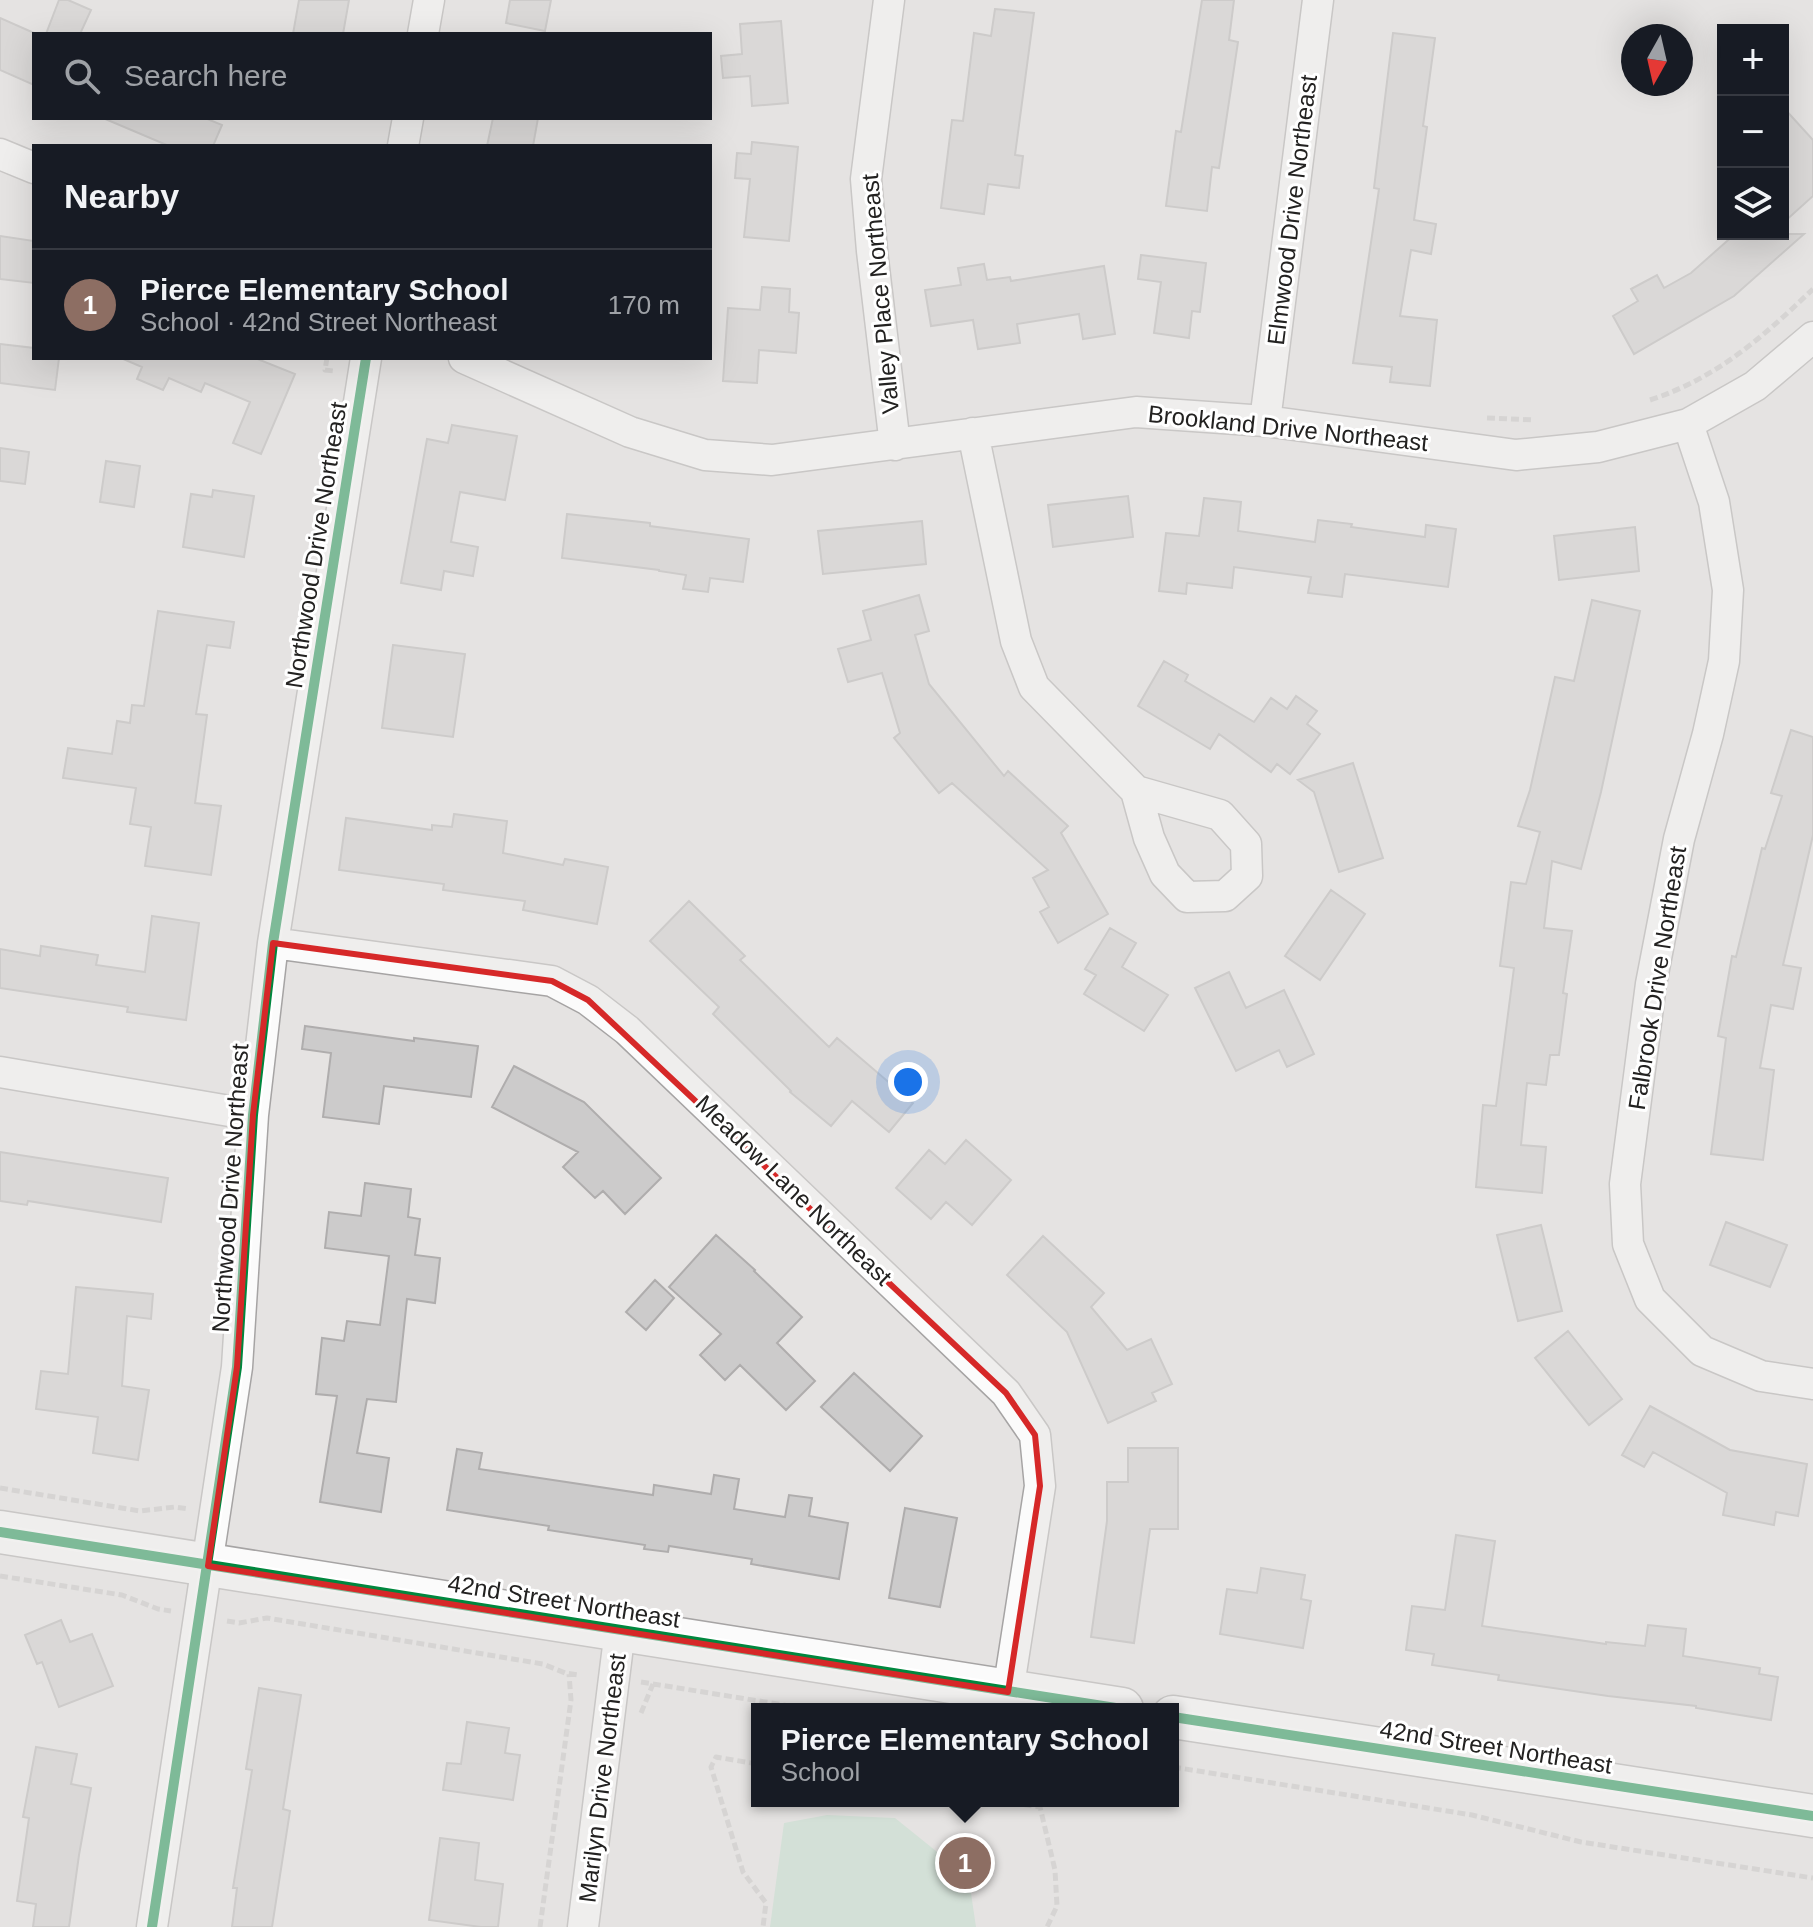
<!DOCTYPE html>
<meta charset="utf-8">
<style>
:root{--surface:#171b24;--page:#242831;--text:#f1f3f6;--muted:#9ea1a6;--line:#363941;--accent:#0b8043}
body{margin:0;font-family:Arial,sans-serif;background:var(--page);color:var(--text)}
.controls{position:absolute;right:24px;top:24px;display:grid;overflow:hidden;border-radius:0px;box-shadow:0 8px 32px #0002}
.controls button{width:72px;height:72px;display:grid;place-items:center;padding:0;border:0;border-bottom:2px solid var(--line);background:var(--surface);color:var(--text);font:40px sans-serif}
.compass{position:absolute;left:1621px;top:24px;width:72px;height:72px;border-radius:50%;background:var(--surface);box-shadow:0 8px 32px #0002;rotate:188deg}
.you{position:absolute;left:908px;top:1082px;width:28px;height:28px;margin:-20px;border:6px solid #fff;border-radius:50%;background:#1a73e8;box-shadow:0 0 0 12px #1a73e833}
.badge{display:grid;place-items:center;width:52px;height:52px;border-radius:50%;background:var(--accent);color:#fff;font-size:26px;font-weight:700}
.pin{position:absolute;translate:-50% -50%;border:4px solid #fff;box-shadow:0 2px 8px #0006}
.popup{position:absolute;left:751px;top:1703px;width:428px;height:104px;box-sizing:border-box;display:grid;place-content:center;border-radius:0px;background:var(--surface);filter:drop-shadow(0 2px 6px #0005);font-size:26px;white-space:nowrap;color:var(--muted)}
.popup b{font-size:30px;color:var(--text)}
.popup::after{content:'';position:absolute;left:50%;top:100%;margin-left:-16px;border:16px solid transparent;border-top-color:var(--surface)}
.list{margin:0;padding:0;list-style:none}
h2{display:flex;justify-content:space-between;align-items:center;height:104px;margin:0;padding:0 32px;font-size:34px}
h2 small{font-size:26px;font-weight:400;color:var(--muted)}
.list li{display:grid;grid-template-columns:52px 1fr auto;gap:24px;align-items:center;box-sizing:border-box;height:112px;padding:0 32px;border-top:2px solid var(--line)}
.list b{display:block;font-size:30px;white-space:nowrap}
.list p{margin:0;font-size:26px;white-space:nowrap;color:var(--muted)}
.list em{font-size:26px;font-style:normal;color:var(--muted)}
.icon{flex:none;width:44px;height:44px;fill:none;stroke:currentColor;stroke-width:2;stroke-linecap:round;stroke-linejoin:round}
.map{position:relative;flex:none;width:1813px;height:1927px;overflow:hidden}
.search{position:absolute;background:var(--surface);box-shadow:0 8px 32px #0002;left:32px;top:32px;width:680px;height:88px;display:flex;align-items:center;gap:20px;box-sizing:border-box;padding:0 28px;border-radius:0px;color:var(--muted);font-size:30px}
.panel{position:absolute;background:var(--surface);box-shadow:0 8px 32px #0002;left:32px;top:144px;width:680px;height:216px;border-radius:0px}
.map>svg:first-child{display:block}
</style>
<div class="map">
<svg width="1813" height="1927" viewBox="0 0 1813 1927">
<rect width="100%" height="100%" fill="#e5e3e2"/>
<path fill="#bddbca" d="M827 1815 895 1818 936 1851 971 1893 976 1927H770L784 1823Z"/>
<path fill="#cccbcb" stroke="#afadad" stroke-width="2" d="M59 0H68L91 10 80 34H46Z
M299 0H349L343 34H293Z
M510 0H551L545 31 506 23Z
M1202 0H1234L1229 40 1238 42 1219 168 1212 167 1207 211 1166 206 1176 131 1181 132Z
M995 9 1034 13 1015 155 1023 156 1019 188 988 184 984 214 941 208 952 120 963 121 974 33 991 36Z
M0 18 34 33V85L0 70Z
M781 21 788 103 752 106 750 76 723 78 721 56 742 54 740 24Z
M1393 33 1435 38 1423 126 1427 127 1414 220 1436 224 1431 254 1411 250 1400 316 1437 320 1430 386 1390 382 1392 367 1353 363 1379 189 1374 188Z
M1783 107 1813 140V196L1783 223Z
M103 118H205L222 125 213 146H169Z
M493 118H538L533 146H487Z
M752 142 798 147 789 241 744 237 750 179 735 178 737 153 751 154Z
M1735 234H1804L1734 296 1634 354 1613 316 1638 301 1631 289 1657 275 1664 288 1691 273Z
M0 236 34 241V283L0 279Z
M1141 255 1206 263 1200 312 1192 311 1189 338 1154 333 1161 282 1138 279Z
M984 264 987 280 1010 277 1011 281 1104 266 1115 334 1083 339 1079 314 1017 324 1020 343 978 349 973 320 931 326 925 290 961 285 958 268Z
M762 287 790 289 789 312 799 313 796 353 759 350 757 383 723 381 728 308 760 310Z
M0 344 34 348V358H59L55 390 0 383Z
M121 358H255L295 374 261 454 233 443 250 402 205 383 201 392 169 378 163 390 137 379 142 367Z
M452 425 517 436 505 500 460 492 451 542 478 547 473 576 444 571 441 590 401 583 427 439 448 443Z
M0 448 29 452 25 484 0 481Z
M106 461 140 466 134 507 100 502Z
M213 490 254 496 244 557 183 547 191 494 212 497Z
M1128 496 1133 537 1053 547 1048 505Z
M1204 498 1241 502 1238 531 1315 542 1318 520 1352 524 1351 527 1425 537 1426 525 1456 529 1448 587 1345 574 1342 597 1308 593 1311 577 1234 567 1232 588 1187 583 1186 594 1159 591 1166 533 1199 536Z
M567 514 650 523V526L749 539 743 582 710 578 708 592 683 589 686 575 659 571V570L562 558Z
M922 521 926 564 823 574 818 531Z
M1635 527 1639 571 1559 580 1554 536Z
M919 595 929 631 915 635 929 684 1004 776 1008 771 1068 826 1061 833 1108 914 1058 943 1040 912 1049 907 1033 878 1048 870 952 783 939 793 894 738 900 733 882 673 848 682 838 649 871 640 863 611Z
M1592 600 1640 611 1601 792 1581 869 1552 861 1544 928 1572 931 1563 993 1567 994 1559 1055H1550L1546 1085 1527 1083 1521 1145 1546 1147 1542 1193 1476 1187 1483 1105 1496 1106 1514 968 1500 966 1511 882 1526 884 1540 832 1518 826 1530 790 1555 677 1574 681Z
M158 611 234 622 230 648 207 645 196 714 207 715 195 803 221 806 211 875 145 866 151 827 130 824 136 788 63 778 68 748 112 754 117 721 130 723 132 705 144 706Z
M393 645 465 654 453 737 382 728Z
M1164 661 1188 675 1185 681 1254 722 1271 698 1287 709 1296 696 1317 711 1307 724 1320 734 1290 774 1277 764 1271 772 1219 734 1210 749 1138 706Z
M1791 730 1813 737V835L1783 965 1801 968 1793 1009 1771 1005 1760 1068 1774 1070 1763 1160 1711 1154 1726 1038 1718 1036 1732 956 1736 957 1762 848 1765 849 1782 796 1771 793Z
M1353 763 1383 858 1339 872 1314 792 1298 780Z
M454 814 507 821 503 853 563 865 565 859 608 867 597 924 523 910 525 901 443 890 444 884 339 870 346 818 432 830V825L452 827Z
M1331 890 1365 914 1320 980 1285 956Z
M689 901 745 956 740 960 829 1047 837 1038 913 1103 889 1132 852 1101 831 1126 790 1092 791 1091 713 1014 719 1007 650 941Z
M152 916 199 923 186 1020 127 1012 128 1007 0 988V949L40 956 41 946 98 955 96 965 145 972Z
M1110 928 1136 943 1122 967 1168 995 1144 1031 1084 994 1096 975 1085 969Z
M1229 972 1246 1008 1284 990 1314 1054 1287 1067 1279 1050 1236 1071 1195 988Z
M305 1026 414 1041V1038L478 1046 471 1097 384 1086 379 1124 323 1117 331 1053 302 1049Z
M514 1066 584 1102 661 1178 625 1214 603 1191 595 1198 563 1167 578 1152 492 1107Z
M966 1140 1011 1180 972 1225 946 1202 931 1219 896 1188 929 1150 945 1164Z
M0 1152 168 1178 161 1222 28 1201 27 1205 0 1201Z
M365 1183 411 1189 408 1217 420 1219 415 1255 440 1258 435 1303 407 1299 396 1402 367 1399 357 1453 389 1458 381 1512 320 1502 337 1396 316 1394 322 1338 344 1341 347 1321 380 1325 389 1256 325 1248 329 1212 361 1216Z
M1726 1222 1787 1245 1770 1287 1710 1265Z
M1541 1225 1562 1311 1518 1321 1497 1235Z
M716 1235 755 1270 754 1271 802 1317 777 1343 815 1381 786 1410 740 1365 725 1380 700 1355 721 1334 669 1287Z
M1043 1236 1104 1293 1091 1307 1127 1350 1151 1339 1172 1384 1152 1393 1156 1401 1108 1423 1067 1332 1007 1275Z
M655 1280 674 1298 646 1330 626 1312Z
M76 1287 153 1294 151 1319 127 1316 122 1386 149 1390 138 1460 93 1453 98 1417 36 1409 41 1371 68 1374Z
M1568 1331 1622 1399 1589 1425 1535 1358Z
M854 1373 922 1436 890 1471 821 1407Z
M1650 1406 1730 1450 1807 1464 1798 1516 1776 1512 1774 1525 1723 1515 1727 1493 1653 1452 1644 1467 1622 1455Z
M1128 1448H1178V1529H1150L1134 1643 1091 1637 1107 1521V1482H1128Z
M457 1449 482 1453 479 1469 653 1495 654 1485 711 1494 714 1475 739 1479 734 1509 785 1517 789 1495 812 1498 809 1516 848 1523 839 1579 751 1564 752 1559 669 1546 668 1552 644 1549 645 1545 548 1530 549 1526 447 1510Z
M905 1508 957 1518 940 1607 889 1598Z
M1456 1535 1495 1541 1482 1626 1606 1644V1642L1645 1646 1648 1625 1686 1629 1683 1656 1760 1668 1759 1674 1778 1677 1771 1720 1696 1708V1706L1608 1696 1498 1680 1499 1675 1432 1665 1434 1654 1406 1650 1412 1606 1445 1610Z
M1261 1568 1305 1575 1301 1599 1311 1601 1303 1648 1220 1634 1227 1589 1257 1593Z
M61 1620 70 1642 92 1634 113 1686 59 1707 42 1662 37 1664 25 1635Z
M259 1688 301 1695 283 1809 290 1811 272 1927H232L237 1888H233L252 1770 246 1769Z
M467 1722 509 1728 505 1753 520 1755 513 1800 443 1790 447 1763 461 1764Z
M36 1747 77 1754 71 1784 91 1788 79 1855 69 1927H33L36 1904 17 1901 29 1818 23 1817Z
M440 1838 479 1843 475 1880 503 1884 498 1927H481L429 1920Z"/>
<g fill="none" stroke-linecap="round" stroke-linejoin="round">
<g stroke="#a6a4a4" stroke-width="33">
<path id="street" d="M889 0 866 179 872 251 895 445
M423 34 429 0
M403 146 408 118
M0 154 34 168
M464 358 630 432 705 455 772 460 1136 412 1265 421 1516 455 1598 447 1688 424 1755 386 1813 337
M1265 421 1318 0
M1688 424 1714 502 1728 590 1724 661 1708 734 1679 839 1651 984 1625 1184 1628 1244 1650 1299 1702 1351 1761 1376 1813 1384
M973 433 1016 641 1034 687 1136 791 1220 815 1246 844 1247 876 1225 896 1187 897 1165 874 1149 838 1136 791
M273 943 552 981 588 1000 627 1030 1006 1393 1035 1435 1040 1486 1008 1692
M0 1072 253 1115
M152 1927 237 1367 253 1115 273 943 366 358
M583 1927 620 1630"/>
</g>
<g stroke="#a6a4a4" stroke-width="45">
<path id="secondary" d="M0 1532 1122 1709
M1173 1717 1813 1816"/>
</g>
<path stroke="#c3c2c2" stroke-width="5" stroke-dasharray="8 4" stroke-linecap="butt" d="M327 358 325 370 334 371
M1650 400C1717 378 1763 337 1813 289
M1487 418 1534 420
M0 1488 140 1511 175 1507 189 1509
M0 1576 122 1595 158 1609 171 1611
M227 1621 239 1623 267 1618 543 1664 565 1673 579 1675
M641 1682 809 1709
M641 1713 653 1684
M757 1764 716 1757 711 1767 743 1872 766 1903 763 1927
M1173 1767 1472 1815 1581 1842 1813 1878
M1000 1801 1040 1807 1055 1870 1057 1906 1047 1927
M540 1927 571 1700 569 1674"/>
<use href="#street" stroke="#fbfbfb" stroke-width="30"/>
<use href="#secondary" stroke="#fbfbfb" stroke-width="42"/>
<g stroke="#fff" stroke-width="15">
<path id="cycleway" d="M0 1532 1122 1709
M1173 1717 1813 1816
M152 1927 237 1367 253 1115 273 943 366 358"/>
</g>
<use href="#cycleway" stroke="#00873e" stroke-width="10"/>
</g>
<path d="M0 0H1813V1927H0ZM273 943 552 981 588 1000 1006 1393 1035 1435 1040 1486 1008 1692 208 1566 237 1367 253 1115Z" fill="#e5e3e2" fill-opacity=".55" fill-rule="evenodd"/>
<path fill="none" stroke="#d62828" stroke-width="6" stroke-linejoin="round" d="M273 943 552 981 588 1000 1006 1393 1035 1435 1040 1486 1008 1692 208 1566 237 1367 253 1115Z"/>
<g text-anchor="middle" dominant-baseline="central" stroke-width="6" stroke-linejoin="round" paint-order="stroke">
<g font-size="24" fill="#232221" stroke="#fff">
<text transform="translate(1292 210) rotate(-83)">Elmwood Drive Northeast</text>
<text transform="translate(880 294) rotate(-95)">Valley Place Northeast</text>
<text transform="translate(1288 428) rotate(6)">Brookland Drive Northeast</text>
<text transform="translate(316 545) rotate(-81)">Northwood Drive Northeast</text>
<text transform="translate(1657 978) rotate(-81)">Falbrook Drive Northeast</text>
<text transform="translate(230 1188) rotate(-86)">Northwood Drive Northeast</text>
<text transform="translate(794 1190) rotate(44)">Meadow Lane Northeast</text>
<text transform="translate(564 1601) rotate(9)">42nd Street Northeast</text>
<text transform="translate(1496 1747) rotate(9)">42nd Street Northeast</text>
<text transform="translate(602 1778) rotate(-83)">Marilyn Drive Northeast</text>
</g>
</g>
</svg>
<div class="controls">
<button>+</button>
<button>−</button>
<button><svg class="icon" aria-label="layers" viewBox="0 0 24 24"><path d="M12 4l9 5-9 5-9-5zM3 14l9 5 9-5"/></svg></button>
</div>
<svg class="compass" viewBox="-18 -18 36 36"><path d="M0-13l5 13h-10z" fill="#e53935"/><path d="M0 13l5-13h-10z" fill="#9ea1a6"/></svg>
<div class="you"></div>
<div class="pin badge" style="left:965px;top:1863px;background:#8d6e63">1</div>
<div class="popup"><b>Pierce Elementary School</b>School</div>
<div class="search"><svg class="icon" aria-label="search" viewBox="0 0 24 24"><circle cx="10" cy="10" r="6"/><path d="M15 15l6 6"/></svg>Search here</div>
<section class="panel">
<h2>Nearby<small></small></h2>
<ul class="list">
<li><span class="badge" style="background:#8d6e63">1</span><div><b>Pierce Elementary School</b><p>School · 42nd Street Northeast</p></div><em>170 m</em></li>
</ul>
</section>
</div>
